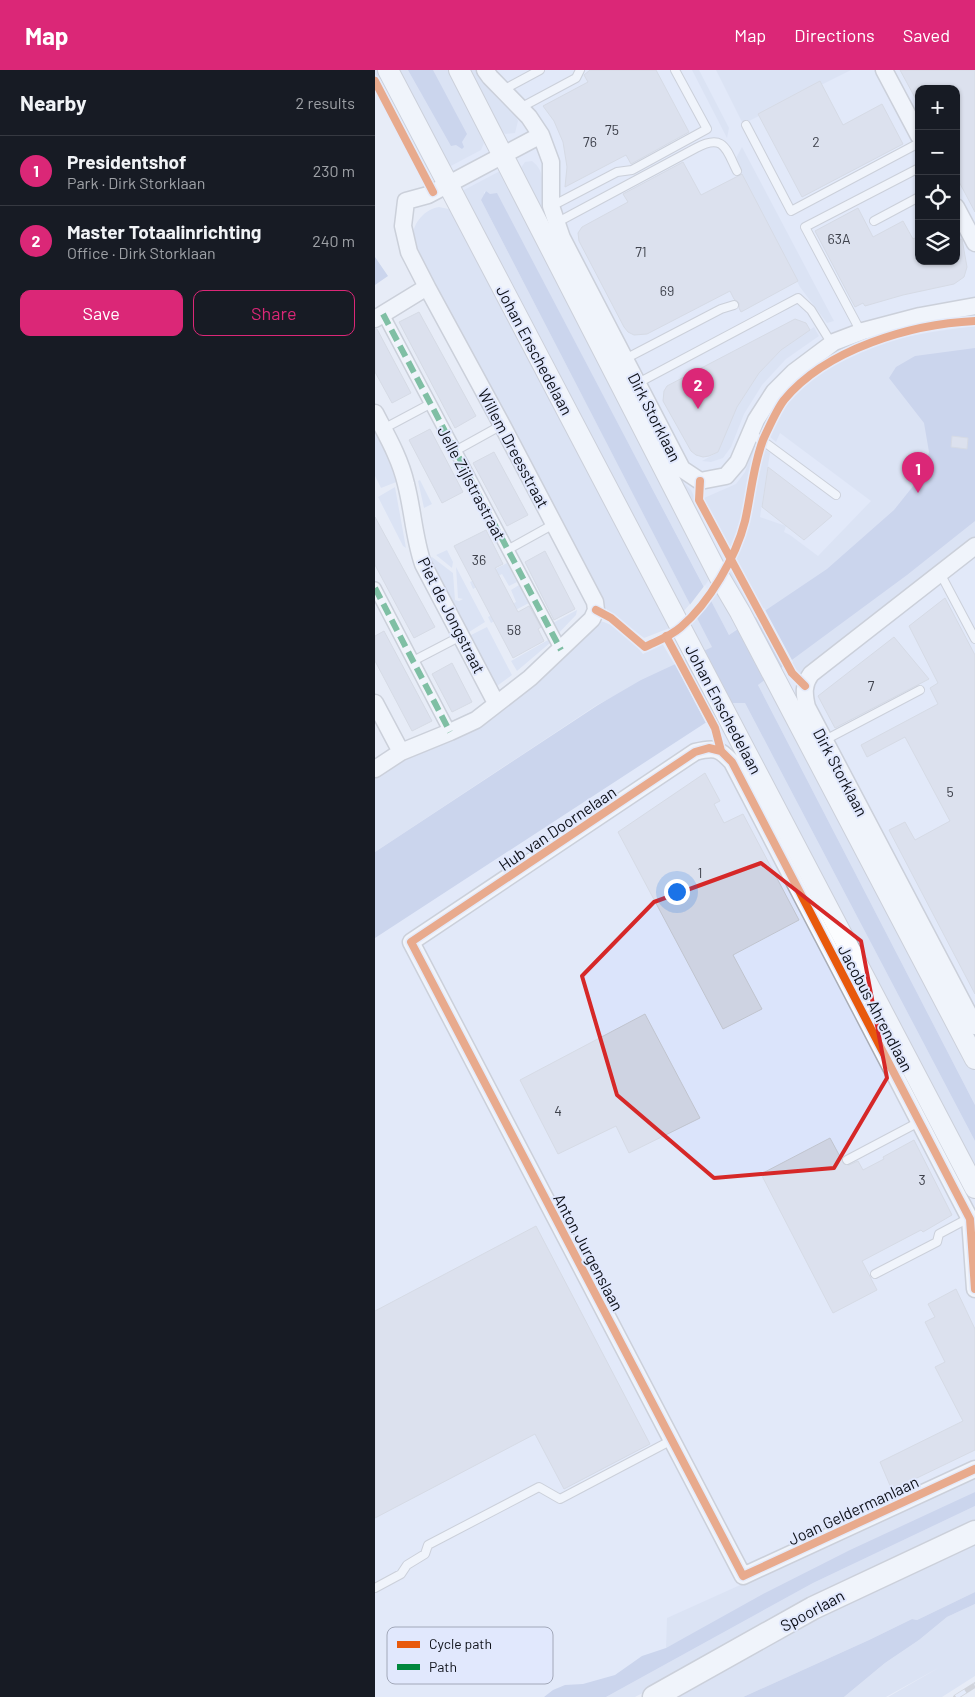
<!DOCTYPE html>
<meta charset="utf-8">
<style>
:root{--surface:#171b24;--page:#20242c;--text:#f1f3f6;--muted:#9ea1a6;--line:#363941;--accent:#db2777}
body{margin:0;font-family:Barlow,sans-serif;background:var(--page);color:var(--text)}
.controls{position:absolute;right:15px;top:15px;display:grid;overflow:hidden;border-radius:10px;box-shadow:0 1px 4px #0004}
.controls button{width:45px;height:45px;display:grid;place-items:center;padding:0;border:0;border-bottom:1px solid var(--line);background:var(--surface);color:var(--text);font:25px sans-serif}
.you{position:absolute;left:301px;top:821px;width:18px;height:18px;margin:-12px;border:4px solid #fff;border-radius:50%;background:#1a73e8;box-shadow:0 0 0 8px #1a73e833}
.badge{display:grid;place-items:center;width:32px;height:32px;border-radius:50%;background:var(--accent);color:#fff;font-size:16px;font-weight:700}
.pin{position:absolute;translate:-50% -41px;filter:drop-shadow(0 1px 2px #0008)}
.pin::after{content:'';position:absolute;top:26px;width:18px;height:15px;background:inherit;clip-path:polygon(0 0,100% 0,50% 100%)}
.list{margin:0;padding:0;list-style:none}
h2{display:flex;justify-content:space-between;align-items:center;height:65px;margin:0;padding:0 20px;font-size:21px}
h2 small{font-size:16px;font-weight:400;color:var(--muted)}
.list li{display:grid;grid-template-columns:32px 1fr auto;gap:15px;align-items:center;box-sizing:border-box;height:70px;padding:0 20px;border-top:1px solid var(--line)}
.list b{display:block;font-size:19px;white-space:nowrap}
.list p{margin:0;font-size:16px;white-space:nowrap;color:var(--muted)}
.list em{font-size:16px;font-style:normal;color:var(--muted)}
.actions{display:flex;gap:10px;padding:15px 20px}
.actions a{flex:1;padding:11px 0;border:1px solid var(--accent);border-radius:10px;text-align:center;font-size:18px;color:var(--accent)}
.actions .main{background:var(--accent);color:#fff}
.icon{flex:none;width:28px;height:28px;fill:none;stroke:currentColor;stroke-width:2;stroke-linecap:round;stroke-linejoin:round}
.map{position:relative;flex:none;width:600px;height:1627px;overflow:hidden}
header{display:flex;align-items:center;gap:30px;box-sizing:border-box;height:70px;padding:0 25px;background:var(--accent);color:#fff}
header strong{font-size:24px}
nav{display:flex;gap:28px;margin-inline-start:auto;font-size:18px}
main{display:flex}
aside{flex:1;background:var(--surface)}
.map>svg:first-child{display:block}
</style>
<header>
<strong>Map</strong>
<nav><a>Map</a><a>Directions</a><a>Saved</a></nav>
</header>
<main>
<aside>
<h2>Nearby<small>2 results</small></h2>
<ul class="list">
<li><span class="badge">1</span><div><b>Presidentshof</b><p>Park · Dirk Storklaan</p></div><em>230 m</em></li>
<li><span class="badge">2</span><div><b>Master Totaalinrichting</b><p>Office · Dirk Storklaan</p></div><em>240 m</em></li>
</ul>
<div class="actions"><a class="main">Save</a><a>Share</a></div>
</aside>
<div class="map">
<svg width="600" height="1627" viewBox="0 0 600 1627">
<rect width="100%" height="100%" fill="#e7ecf7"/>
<path fill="#dbe4fb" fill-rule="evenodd" d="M3 0H600V1449L253 1627H0V832L361 599 113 134 82 147ZM544 19H581V191H544Z"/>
<path fill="#cdd7f0" d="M0 0H7L55 90 53 106 0 4Z
M18 0H75L102 52 109 73 106 80 72 98Z
M92 0H101C107 11 115 21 124 30 132 37 139 41 143 51L140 63 130 64 123 57Z
M317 0H324L354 58 352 68Z
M341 0H476L368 54Z
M367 77 459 251 452 253 425 217 359 92Z
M157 91C170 101 167 112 168 127 169 135 171 143 172 151L245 294 309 413 316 420 328 444 319 448 143 102 150 92Z
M125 101 338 503 329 517 122 124 115 125 111 121 109 122V126L106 130 315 534 304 547 87 122 89 120Z
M64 137 74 139 82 147 300 556 269 568 227 536 41 182C40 179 38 174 38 170 36 155 49 139 64 137Z
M600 243V248C546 252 463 270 423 310 409 325 399 342 388 360L386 358C390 350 394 339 400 331 448 265 526 257 600 243Z
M600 256V469L428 603 421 604 360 489C374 465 374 435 381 409 383 399 386 389 389 379L395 383 385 447 411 456 409 462 415 465 443 486 496 431 405 363 401 372 394 366C401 351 408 336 420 323 465 274 537 264 600 256Z
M439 257 444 266 411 289 387 315 369 344 356 377 348 388 336 392 327 391 343 382 362 337 384 303 406 280Z
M0 360 17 392 24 411 6 418 0 406Z
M379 376 383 378C378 397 366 466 357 477L354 475 329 428 361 414 370 402Z
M45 410 57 434 49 438 43 411Z
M20 417 31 478 28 476 3 427Z
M72 480 78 492 77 498 61 485Z
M57 487 78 503 80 530 84 531 88 529 83 528 81 497 110 552 91 564 83 549V542L54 488Z
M132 493 142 512 134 516 127 504 98 519 95 512Z
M355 500 357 501 381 546 379 548 349 507Z
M144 515 154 533 116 553 113 547 141 532 136 520Z
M346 517 365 557 354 565 336 531Z
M202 540 201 545 182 565 176 554Z
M322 546 338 577 326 582 311 557Z
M224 551C238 552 260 573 268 584L287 573 300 595 222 635 0 782V708L35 687 86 664Z
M112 557 137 605 122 616 117 615 92 567Z
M173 570 175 573 142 601 136 591Z
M392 607 600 1001V1035L383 615Z
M356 633H370L600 1071V1110Z
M600 1409V1422L291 1578 292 1548Z
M600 1436V1452L260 1627H231L438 1513Z
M600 1473V1522L542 1550 537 1549 494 1570 368 1627H295L419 1558Z
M600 1534V1606L567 1627H513L565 1597 511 1627H469L510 1593 544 1570 572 1547Z"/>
<path fill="#a9b8df" d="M33 0H58L92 64 87 72 89 77 87 79 81 75 76 76Z
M111 121 115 124 122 123 354 565 452 499 519 440 547 405 554 382 549 353 514 308 521 297 540 286 600 278V451L532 505 383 615 600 1035V1071L370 633H356L344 644 0 868V782L223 635 266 610 337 577 106 130Z
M0 187 13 206 0 215Z
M600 1422V1436L438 1513 231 1627H169L178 1620 190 1615 208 1614 240 1605 267 1586 291 1578 388 1524 475 1480Z
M600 1522V1534L572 1547 544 1570 510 1593 469 1627H368L494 1570 537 1549 542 1550Z"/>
<path fill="#e7ecf7" d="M330 515 337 528 320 548 314 536Z
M389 538 418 592 409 599 380 544Z
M308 588 340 649 332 655 299 592Z"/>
<path fill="#ced3e2" stroke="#c0c4ce" d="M215 0H281L314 62 256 94 251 85 190 117 192 97 188 72 179 51 168 36 213 12 209 5Z
M525 0H600V142L581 106V19H544V35Z
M445 11 468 55 507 34 528 74 427 127 383 44Z
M308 92 326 125 367 104 423 211 366 242 364 238V233L359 229 355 221 272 264 259 265 253 262 249 257 204 171 203 163 207 157 253 132 248 124Z
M483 138 498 167 528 151 538 169 544 166V191H581V170L587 169 592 197 589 207 579 214 528 225 490 236 488 233 480 237 440 161Z
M44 242 101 346 80 358 24 252Z
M420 249 431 253 435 260 406 280 384 303 362 337 343 382 334 386 328 387 321 385 316 381 288 331 289 321 292 316Z
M0 259H2L36 323 17 333 0 302Z
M55 359 88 422 67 433 34 370Z
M577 366 593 368 592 379 576 377Z
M119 382 153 445 132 456 98 393Z
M393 397 457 446 429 470 387 437Z
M0 447 60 557 39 568 0 495Z
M111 460 128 494 120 498 143 542 154 536 166 557 163 559 169 571 138 588 79 476Z
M170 481 200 539 179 550 150 492Z
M570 528 600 585V924L514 760 530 752 540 770 575 751 530 667 492 687 486 675 563 634 555 618 563 613 534 556Z
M9 561 57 651 37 661 0 591V566Z
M519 567 554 609 460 658 443 626Z
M77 593 97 632 77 642 57 604Z
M330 703 345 731 339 734 349 753 368 744 424 850 358 885 387 939 348 959 243 762Z
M270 944 325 1048 254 1083 241 1056 183 1084 145 1010Z
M455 1068 469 1094 474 1095 483 1091 488 1100 509 1089 508 1087 539 1070 577 1145 548 1162 546 1160 487 1191 502 1220 458 1243 386 1104Z
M161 1156 275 1374 189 1419 160 1364 0 1448V1241Z
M581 1219 600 1259V1380L517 1420 505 1392 588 1351 560 1297 570 1292 550 1252 560 1247 553 1234Z"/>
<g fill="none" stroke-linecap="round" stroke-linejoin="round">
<g stroke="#a9adb6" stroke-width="10">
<path id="service" d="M128 20 165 0
M145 38 201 8 205 0
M371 55 416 141 544 73
M177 136 242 102 257 100 332 59 300 0
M499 151 544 127
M181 153 321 78C349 63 351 79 362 101
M486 262 430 157 544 98
M250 289 346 239 359 235
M263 313 423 228 436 240 457 274
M8 359 55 334
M375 364 388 371 461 425
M80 381 127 355
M132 480 179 454
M565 503 600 569
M38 591 86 566
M450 670 545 620
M472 1090 544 1052
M500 1204 562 1172 564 1164 594 1148
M0 1518 26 1504 32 1495 50 1484 53 1475 164 1417 185 1429 297 1370"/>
</g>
<g stroke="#a9adb6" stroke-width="14">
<path id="pedestrian" d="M8 244 186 580
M0 518 75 662"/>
</g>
<g stroke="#a9adb6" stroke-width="19">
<path id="minor" d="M110 0 115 7 154 47 166 65 176 92V136L187 168 307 399 325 411 351 406 363 392 381 350 399 322 419 302 459 272 488 261 545 246 600 236
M509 0 544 66
M581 137 600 173
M0 249 52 217 34 182 28 156 31 131 53 125 166 65
M0 343C12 366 25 388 31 414 38 441 39 468 48 494L121 633
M600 476 436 604C428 615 429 624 432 637L600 956
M0 633 26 682
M0 699 26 682 75 662 101 650 155 608 217 549 221 540 220 532 127 355 52 217
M600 1219 595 1149 357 692C344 678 339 677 320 682L36 872 368 1506 600 1399"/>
</g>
<g stroke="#a9adb6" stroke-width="22">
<path id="tertiary" d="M13 0 600 1118
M84 0 345 508 365 542 600 989"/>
</g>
<g stroke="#a9adb6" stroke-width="25">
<path id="secondary" d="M279 1627 438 1538 600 1462"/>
</g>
<use href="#service" stroke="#fbfcfe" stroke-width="8"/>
<use href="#pedestrian" stroke="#fbfcfe" stroke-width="11"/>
<use href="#minor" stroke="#fbfcfe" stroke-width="16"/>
<use href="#tertiary" stroke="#fbfcfe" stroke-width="20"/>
<use href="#secondary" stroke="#fbfcfe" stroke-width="22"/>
<g stroke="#b6b7ba" stroke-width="5.5">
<path id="rail" d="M581 1627 600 1615"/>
</g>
<use href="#rail" stroke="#e1e8fd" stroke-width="4" stroke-dasharray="11" stroke-linecap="butt"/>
<path stroke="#00873e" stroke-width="6" stroke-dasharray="12 6" stroke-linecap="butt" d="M8 244 186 580
M0 518 75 662"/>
<g stroke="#e1e8fd" stroke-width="11">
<path id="cycleway" d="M0 11 58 122
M325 411 324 430 417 603 430 616
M221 540 236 548 270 577C282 571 296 566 306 557 334 533 361 487 370 451 376 425 378 396 388 370 393 359 402 339 409 330 451 279 536 254 600 251
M291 566 340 658 346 681 357 692 595 1149 600 1219
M346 681 334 678 320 682 36 872 368 1506 600 1399"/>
</g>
<use href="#cycleway" stroke="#e8590c" stroke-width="8"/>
</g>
<path d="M0 0H600V1627H0ZM386 793 486 871 512 1008 459 1098 339 1108 242 1025 207 906 279 832Z" fill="#e7ecf7" fill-opacity=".55" fill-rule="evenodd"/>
<path fill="none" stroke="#d62828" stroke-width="4" stroke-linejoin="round" d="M386 793 486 871 512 1008 459 1098 339 1108 242 1025 207 906 279 832Z"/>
<g text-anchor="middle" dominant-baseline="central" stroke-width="4" stroke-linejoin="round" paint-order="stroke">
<g font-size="14" fill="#3f424c">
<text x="237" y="59">75</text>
<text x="215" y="71">76</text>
<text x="441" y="71">2</text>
<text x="464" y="168">63A</text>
<text x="266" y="181">71</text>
<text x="292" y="220">69</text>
<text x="104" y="489">36</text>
<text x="139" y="559">58</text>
<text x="496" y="615">7</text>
<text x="575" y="721">5</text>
<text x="325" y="802">1</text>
<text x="183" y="1040">4</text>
<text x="547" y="1109">3</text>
</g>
<g font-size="16" fill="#0e1119" stroke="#e1e8fd">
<text transform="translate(160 280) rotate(62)">Johan Enschedelaan</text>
<text transform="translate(280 347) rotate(63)">Dirk Storklaan</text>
<text transform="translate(139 378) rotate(62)">Willem Dreesstraat</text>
<text transform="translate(97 413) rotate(62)">Jelle Zijlstrastraat</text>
<text transform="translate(77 545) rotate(63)">Piet de Jongstraat</text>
<text transform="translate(349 639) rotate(62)">Johan Enschedelaan</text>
<text transform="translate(466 702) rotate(62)">Dirk Storklaan</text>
<text transform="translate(182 758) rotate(-34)">Hub van Doornelaan</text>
<text transform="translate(501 938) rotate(62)">Jacobus Ahrendlaan</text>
<text transform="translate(214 1182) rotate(62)">Anton Jurgenslaan</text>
<text transform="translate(478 1440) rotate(-25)">Joan Geldermanlaan</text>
<text transform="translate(437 1540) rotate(-28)">Spoorlaan</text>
</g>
</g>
<rect x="12" y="1557" width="166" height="57" rx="8" fill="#e1e8fd" stroke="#a2a8b9" stroke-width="1"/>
<rect x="22" y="1571" width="23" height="7" fill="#e8590c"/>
<rect x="22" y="1594" width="23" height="6" fill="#00873e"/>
<g font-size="14" fill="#0e1119">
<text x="54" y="1579">Cycle path</text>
<text x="54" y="1602">Path</text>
</g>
</svg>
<div class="controls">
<button>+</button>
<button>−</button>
<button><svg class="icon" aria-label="locate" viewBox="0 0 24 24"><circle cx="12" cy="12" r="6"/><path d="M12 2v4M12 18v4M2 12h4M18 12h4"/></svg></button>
<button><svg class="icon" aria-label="layers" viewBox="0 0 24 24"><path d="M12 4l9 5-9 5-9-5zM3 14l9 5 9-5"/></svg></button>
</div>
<div class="you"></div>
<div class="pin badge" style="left:543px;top:423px">1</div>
<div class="pin badge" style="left:323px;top:339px">2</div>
</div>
</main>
